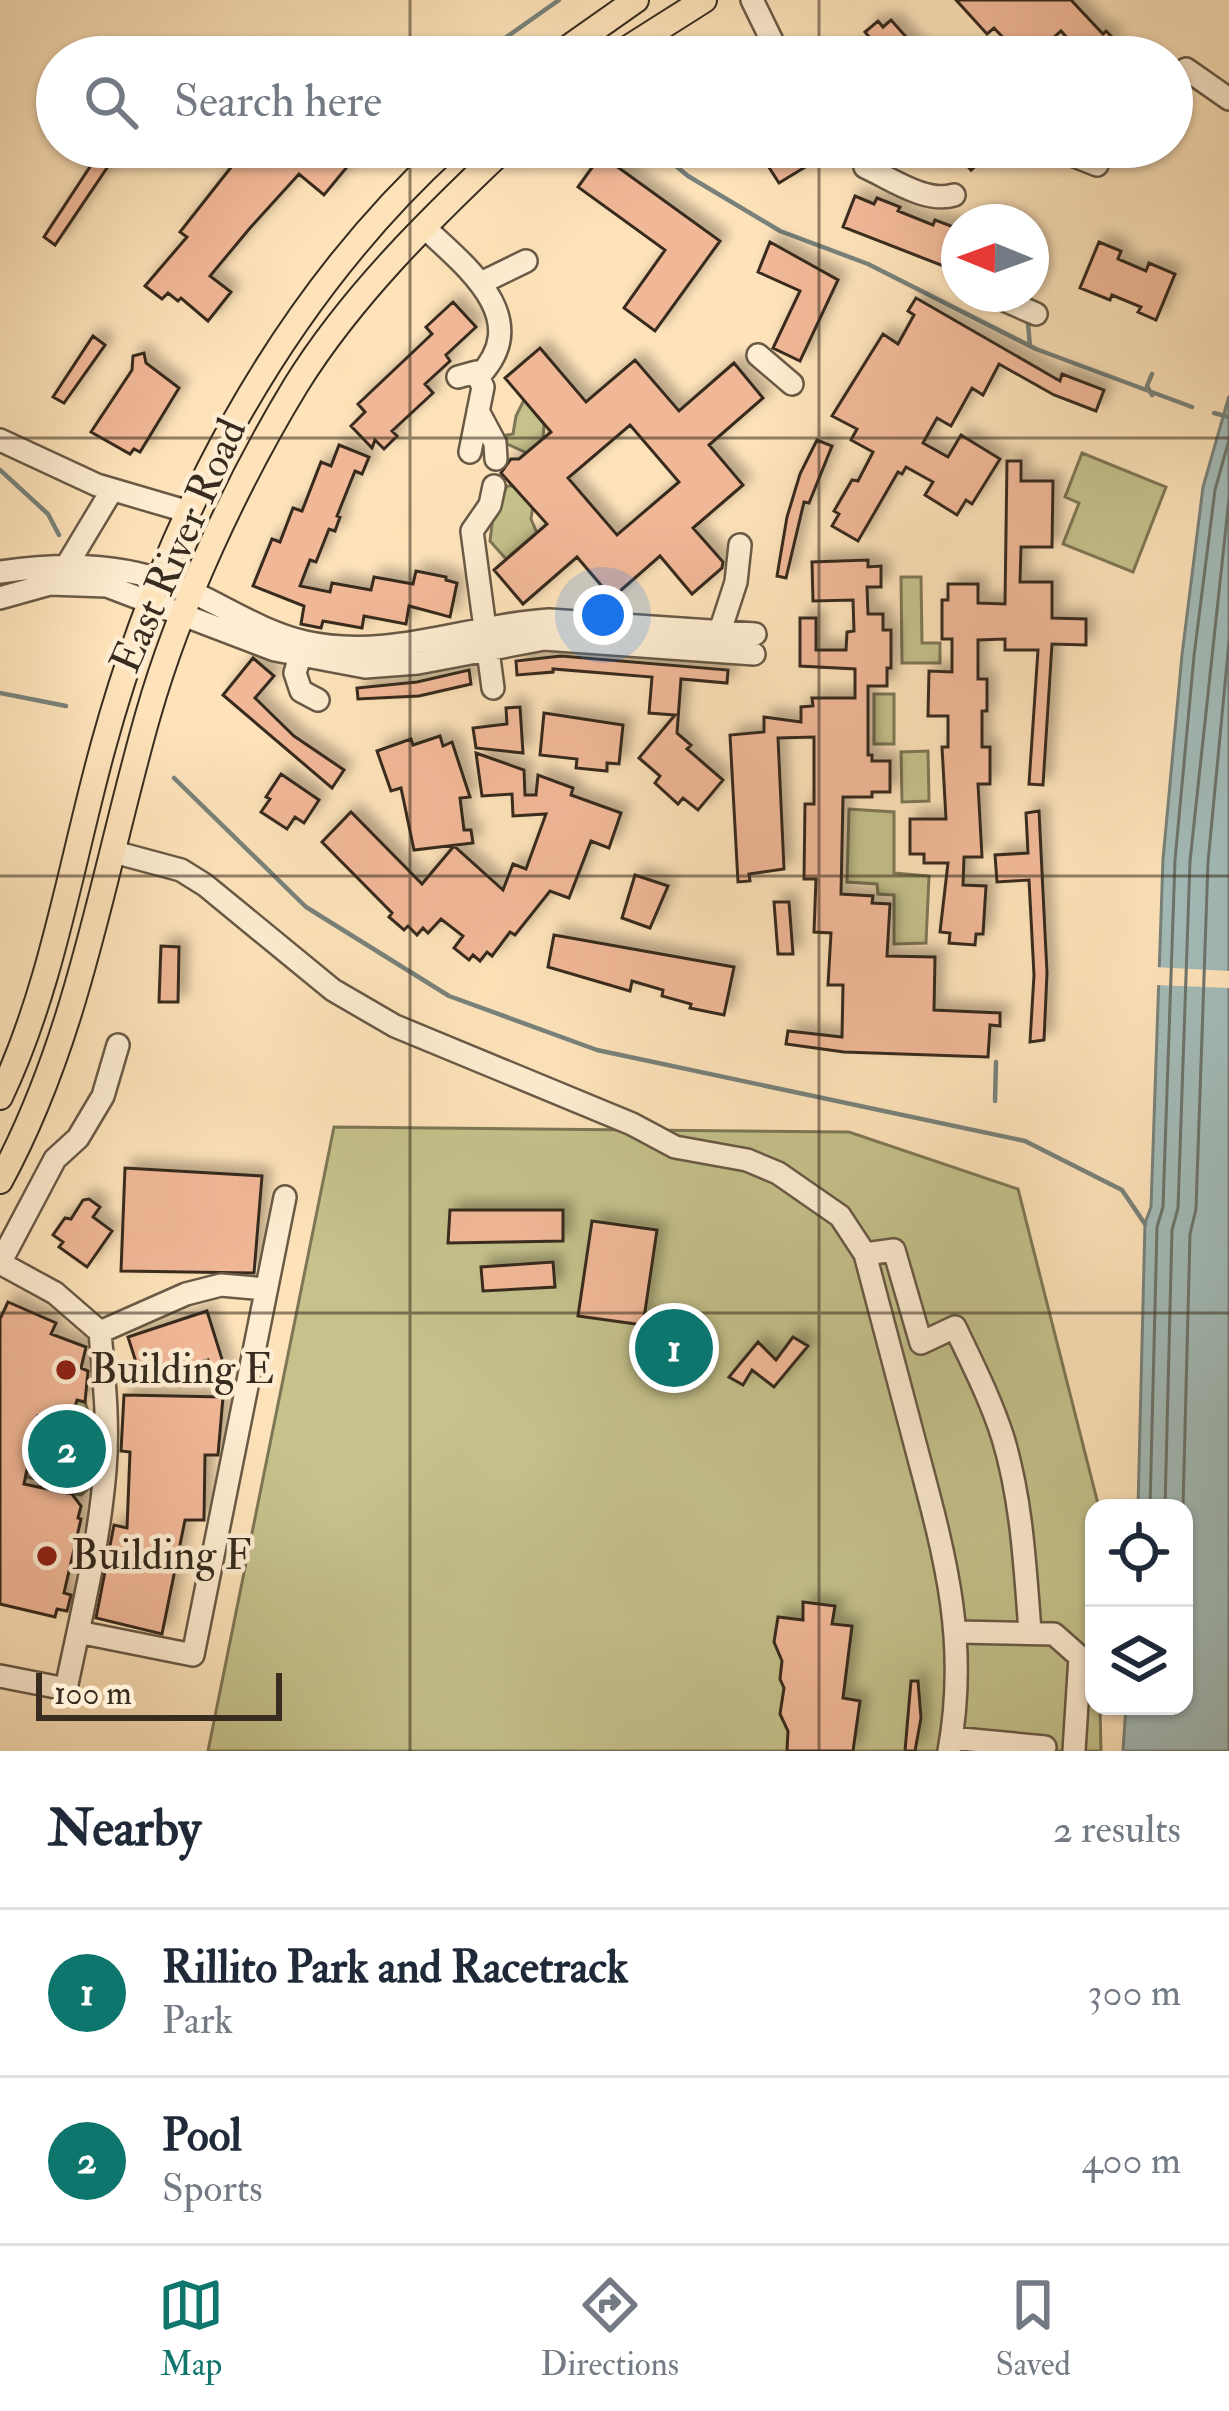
<!DOCTYPE html>
<style>
:root{--surface:#fff;--page:#f2f2f3;--text:#1f2937;--muted:#747a83;--line:#e0e1e3;--accent:#0f766e}
body{margin:0;font-family:"IM FELL Double Pica",serif;background:var(--page);color:var(--text)}
.controls{position:absolute;right:36px;bottom:36px;display:grid;overflow:hidden;border-radius:24px;box-shadow:0 3px 9px #0004}
.controls button{width:108px;height:108px;display:grid;place-items:center;padding:0;border:0;border-bottom:3px solid var(--line);background:var(--surface);color:var(--text);font:60px sans-serif}
.compass{position:absolute;left:941px;top:204px;width:108px;height:108px;border-radius:50%;background:var(--surface);box-shadow:0 3px 9px #0004;rotate:271deg}
.scale{position:absolute;left:36px;bottom:30px;width:246px;box-sizing:border-box;padding-left:12px;border:6px solid #372c1f;border-top:0;font-size:33px;line-height:42px;white-space:nowrap;color:#372c1f;-webkit-text-stroke:9px #feedd2;paint-order:stroke}
.you{position:absolute;left:603px;top:615px;width:42px;height:42px;margin:-30px;border:9px solid #fff;border-radius:50%;background:#1a73e8;box-shadow:0 0 0 18px #1a73e833}
.badge{display:grid;place-items:center;width:78px;height:78px;border-radius:50%;background:var(--accent);color:#fff;font-size:39px;font-weight:700}
.pin{position:absolute;translate:-50% -50%;border:6px solid #fff;box-shadow:0 3px 12px #0006}
.list{margin:0;padding:0;list-style:none}
h2{display:flex;justify-content:space-between;align-items:center;height:156px;margin:0;padding:0 48px;font-size:51px}
h2 small{font-size:39px;font-weight:400;color:var(--muted)}
.list li{display:grid;grid-template-columns:78px 1fr auto;gap:36px;align-items:center;box-sizing:border-box;height:168px;padding:0 48px;border-top:3px solid var(--line)}
.list b{display:block;font-size:45px;white-space:nowrap}
.list p{margin:0;font-size:39px;white-space:nowrap;color:var(--muted)}
.list em{font-size:39px;font-style:normal;color:var(--muted)}
.icon{flex:none;width:66px;height:66px;fill:none;stroke:currentColor;stroke-width:2;stroke-linecap:round;stroke-linejoin:round}
.map{position:relative;flex:none;width:1229px;height:1751px;overflow:hidden}
.search{position:absolute;background:var(--surface);box-shadow:0 3px 9px #0004;left:36px;right:36px;top:36px;height:132px;display:flex;align-items:center;gap:30px;box-sizing:border-box;padding:0 42px;border-radius:66px;color:var(--muted);font-size:45px}
.sheet{height:492px;background:var(--surface)}
nav{display:flex;justify-content:space-around;align-items:center;box-sizing:border-box;height:168px;border-top:3px solid var(--line);background:var(--surface);font-size:33px;color:var(--muted)}
nav a{display:grid;justify-items:center;gap:6px}
nav .on{color:var(--accent)}
.map>svg:first-child{display:block}
</style>
<div class="map">
<svg width="1229" height="1751" viewBox="0 0 1229 1751">
<defs>
<filter id="shadow"><feDropShadow dx="8" dy="-8" stdDeviation="6" flood-color="#0004"/></filter>
</defs>
<rect width="100%" height="100%" fill="#fee3ba"/>
<filter id="stains"><feTurbulence type="fractalNoise" baseFrequency=".00167" numOctaves="4"/><feColorMatrix values="0 0 0 0 .2 0 0 0 0 .09 0 0 0 0 .02 0 0 0 .5 -.17"/></filter>
<radialGradient id="worn" r=".72"><stop offset=".6" stop-color="#630" stop-opacity="0"/><stop offset="1" stop-color="#630" stop-opacity=".3"/></radialGradient>
<path fill="#c5c28c" stroke="#7e7756" stroke-width="3" d="M524 400 544 424 543 439 527 453 507 444 506 435 513 434 516 416Z
M1082 453 1166 487 1133 572 1063 544 1079 503 1065 497Z
M507 486H515L533 506 531 519 537 533 506 559 490 541 493 516Z
M901 577H921L922 643H940V663H902Z
M874 694H894V744H874Z
M928 751 929 801 902 802 901 752Z
M849 809 894 812V873L929 876 926 943 894 944V895L878 894 877 884 847 882Z
M334 1127 849 1132 1018 1189 1099 1508H1094V1706H1100L1101 1751H208Z
M77 1400 85 1402 88 1411 83 1418 93 1428 90 1487 81 1495 41 1488 42 1480 26 1477 37 1416 62 1424Z"/>
<path fill="#a3bcb9" stroke="#78827b" stroke-width="3" d="M1229 396V1751H1123L1126 1706H1184V1508H1138L1145 1223 1151 1207 1163 859 1182 655 1203 487Z"/>
<path fill="#fee3ba" d="M1155 967 1229 971V988L1155 985Z"/>
<g fill="none" stroke-linecap="round" stroke-linejoin="round">
<path stroke="#6d746c" stroke-width="3" d="M1150 1508 1157 1227 1163 1207 1175 860 1194 656 1215 490 1229 440
M1165 1508 1172 1230 1178 1208 1190 861 1229 499
M1183 1508 1190 1234 1196 1209 1208 862 1229 642"/>
<path stroke="#78827b" stroke-width="4.5" d="M478 57 559 0
M653 147 688 176 780 231 868 264 1036 349 1192 407
M1028 323 1030 346
M1152 374 1147 386 1152 395
M1214 413 1229 417
M0 470 48 514 59 535
M0 693 66 706
M174 778 306 907 449 996 597 1050 1025 1141 1122 1190 1145 1224
M995 1101 996 1062"/>
</g>
<path fill="#f1b898" stroke="#372c1f" stroke-width="3" fill-rule="evenodd" filter="url(#shadow)" d="M956 0H1071L1103 34 1106 31 1115 40 1096 57H1084L1061 31 1040 50 1046 57H1005L1014 49 994 28 987 34Z
M891 20 924 57H851L871 39 865 32 878 21 883 27Z
M103 147H121L55 245 44 237Z
M247 147 259 158 269 147H346L356 156 324 195 299 174 250 228 210 276 231 292 208 321 181 298 178 301 168 293 162 299 145 286 187 237 180 232Z
M756 147H800L810 164 779 183Z
M951 147H997L971 170Z
M601 155 720 241 655 331 624 308 665 250 578 187Z
M855 196 874 204 877 198 900 207 898 211 933 225 935 220 959 229V272L843 227Z
M770 242 838 280 800 361 773 348 800 291 758 272Z
M1099 242 1121 251 1118 259 1146 271 1149 263 1175 274 1156 320 1138 312 1141 307 1112 295 1110 300 1080 288Z
M916 298 1060 381 1062 374 1104 390 1096 411 1054 395 999 364 983 395 972 388 951 426 937 418 923 443 948 457 961 435 1000 459 972 504 966 500 957 515 925 495 933 482 906 467 902 474 898 472 858 541 832 526 839 514 834 511 852 480 858 481 873 452 851 440 857 429 832 416 883 334 898 344 914 315 908 311Z
M453 302 476 327 446 355 450 361 425 384 433 393 392 431 397 436 384 449 375 440 372 448 351 426 365 412 358 404 432 334 426 327Z
M93 336 105 345 64 403 53 397Z
M540 348 586 402 635 360 679 411 734 363 763 398 709 445 743 485 693 528 723 562 722 568 692 594 660 556 612 598 577 557 523 604 494 570 547 524 501 473 511 459H519L551 432 505 378ZM630 425 679 482 617 535 568 478Z
M144 353 146 363 179 388 140 452 134 449 130 454 91 432 132 370 133 356Z
M817 440 832 446 809 503 804 502 786 578 777 576 787 517 800 474Z
M339 445 369 457 362 474 355 471 337 516 340 517 335 531 329 529 316 562 310 560 300 586 330 592 332 583 371 590 374 577 413 584 416 571 446 577V580L457 583 450 617 409 606 406 624 364 616 362 628 323 621 321 628 301 624 304 606 253 586 272 539 280 542 293 508 302 511 321 462 331 466Z
M1007 461H1021V481H1053L1052 547H1021L1020 582H1052V618L1086 619V645L1052 644 1043 785 1029 784 1038 650H1005V639L978 640V679H987V711H982V747H990V784H978L982 857H964L963 885 986 886 983 934H976L975 945 949 943 950 933 940 932 948 863H924V854H910V819H946L942 747H948V716H928L929 671 952 672V639H942V600H948V584H978V603L1005 604Z
M868 560V567L881 566V587H867L868 614H883V630H891V668H887V686H868V755H872V761H890V792H872V797H843L841 894 873 896 872 903 890 904 887 956 935 957 934 1010 1000 1013V1026L990 1025 988 1057 844 1052 786 1044 788 1031 842 1037 843 985H828L831 933 814 932 816 879H804L805 804H814V737L778 738 784 869 749 874 750 881 738 882 730 735 764 732V717L801 722V707L813 706 812 698H855V669L800 666V618H816V650H846L847 632 854 631 853 600 813 601 812 562Z
M561 656 728 670 727 683 681 679 677 733 691 745 687 749 723 780 698 810 683 798 678 804 655 783 660 776 639 758 675 715 649 713 652 677 553 669V672L517 675 516 661Z
M253 658 274 676 255 698 294 736 344 770 332 788 223 695Z
M469 670 471 684 419 696 358 699 357 688 417 682Z
M520 707 523 753 476 748 473 728 507 724 506 708Z
M544 713 623 725 619 764 607 763V771L576 768 577 759 540 755Z
M440 736 443 746 452 742 470 797 460 798 464 830H471L473 843 414 850 401 788 391 791 377 751 411 739 413 745Z
M476 753 524 770 525 795H536L538 775 573 788 571 795 621 813 609 848 591 841 569 898 550 891 515 935 510 932 492 956 487 952 480 961 473 955 469 960 454 948 463 936 441 919 428 933 423 928 417 935 408 926 404 930 389 917 392 913 322 842 351 812 422 884 454 846 503 890 513 864 526 869 546 814 513 816 512 794 482 796Z
M281 774 319 800 304 823 295 817 287 829 261 812 270 799 266 797Z
M1039 811 1047 973 1044 1040 1030 1042 1034 975 1029 880 997 882 995 855 1028 853 1026 813Z
M635 875 668 886 650 928 622 918Z
M774 902H789L793 954H778Z
M554 935 734 967 724 1015 690 1008 691 1004 662 996 663 990 632 981 630 991 548 967Z
M161 946 179 947 178 1002H159Z
M125 1168 262 1176 254 1273 121 1271Z
M89 1199 100 1207 93 1217 112 1231 87 1267 59 1247 63 1242 53 1235 65 1218 71 1219 83 1200Z
M450 1210H563V1241L448 1243Z
M592 1221 657 1230 643 1325 578 1316Z
M553 1262 555 1287 483 1291 481 1267Z
M8 1302 56 1323 51 1334 86 1347 81 1368 88 1371 85 1402 77 1400 73 1413 62 1424 38 1416 24 1484 72 1494 81 1506 78 1518 81 1519 64 1593 71 1595 67 1611 57 1609 55 1617 0 1604V1319Z
M207 1311 226 1372 213 1377 208 1360 142 1381 128 1337Z
M793 1337 808 1346 774 1387 752 1370 743 1385 729 1377 758 1342 776 1360Z
M124 1395 223 1397 218 1455H205L204 1520H185L162 1634 96 1618 114 1525 127 1528 130 1452 121 1451Z
M803 1602 835 1606 832 1624 852 1626 843 1698 860 1701 853 1751H787L788 1731 780 1714 784 1688 780 1679 782 1661 774 1642 778 1617 803 1620Z
M911 1681H918L921 1718 915 1751H905Z"/>
<g fill="none" stroke-linecap="round" stroke-linejoin="round">
<g stroke="#695a46" stroke-width="26">
<path id="minor" d="M752 0 776 49
M1186 69 1229 99
M1052 147 1097 165
M865 167C890 178 926 204 954 195
M424 227C464 265 534 317 480 375
M481 283 526 261
M993 295 1036 314
M758 355 792 384
M458 377 476 372 483 387 470 452
M478 411 495 443 496 459
M0 440 97 485 189 512
M67 565 112 490
M0 572C69 562 132 563 196 594 232 611 266 633 305 642 389 661 467 625 549 620L755 634
M0 598 50 584 107 586 275 650 365 667 418 663 544 639 754 654
M720 631 736 582 740 545
M300 656 295 673 301 691 318 700
M493 688 472 531 490 505 494 486
M114 852 181 870 205 885 333 990 395 1026 632 1124 675 1147 747 1160 778 1173 840 1216 865 1254C882 1320 900 1385 917 1451 945 1556 969 1641 949 1751
M865 1254 894 1250 921 1343 955 1327C972 1363 991 1400 1003 1438 1022 1501 1025 1567 1030 1631
M100 1332 186 1294 221 1285 266 1289
M78 1632 193 1655 285 1197
M957 1632 1054 1634 1080 1657 1074 1751
M0 1676 66 1689C81 1616 99 1545 105 1470 109 1424 104 1378 100 1332L55 1293 0 1263 55 1159 78 1138 103 1096 118 1045
M951 1738 1045 1747"/>
</g>
<g stroke="#372c1f" stroke-width="28">
<path id="major" d="M555 57 636 0
M614 57 704 0
M0 1097C52 988 71 863 103 747 164 524 276 305 449 147
M0 1181C79 1036 103 872 148 715 179 606 237 482 296 385 352 295 430 219 506 147"/>
</g>
<use href="#minor" stroke="#feedd2" stroke-width="21"/>
<use href="#major" stroke="#fee3ba" stroke-width="24"/>
</g>
<path fill="none" stroke="#372c1f" stroke-width="3" stroke-opacity="0.55" d="M410 0V57M819 0V57M410 147V1751M819 147V1751M0 438H1229M0 876H1229M0 1313H1229"/>
<g fill="#8f2418" stroke="#feedd2" stroke-width="4.5">
<circle cx="66" cy="1370" r="12"/>
<circle cx="47" cy="1556" r="12"/>
</g>
<g text-anchor="middle" dominant-baseline="central" stroke-width="9" stroke-linejoin="round" paint-order="stroke">
<g font-size="42" fill="#372c1f" stroke="#feedd2">
<text transform="translate(179 546) rotate(-66)">East River Road</text>
</g>
<g font-size="42" fill="#372c1f" stroke="#feedd2" text-anchor="start">
<text x="90" y="1370">Building E</text>
<text x="71" y="1556">Building F</text>
</g>
</g>
<rect width="100%" height="100%" filter="url(#stains)"/>
<rect width="100%" height="100%" fill="url(#worn)"/>
</svg>
<div class="controls">
<button><svg class="icon" aria-label="locate" viewBox="0 0 24 24"><circle cx="12" cy="12" r="6"/><path d="M12 2v4M12 18v4M2 12h4M18 12h4"/></svg></button>
<button><svg class="icon" aria-label="layers" viewBox="0 0 24 24"><path d="M12 4l9 5-9 5-9-5zM3 14l9 5 9-5"/></svg></button>
</div>
<svg class="compass" viewBox="-18 -18 36 36"><path d="M0-13l5 13h-10z" fill="#e53935"/><path d="M0 13l5-13h-10z" fill="#747a83"/></svg>
<div class="scale">100 m</div>
<div class="you"></div>
<div class="pin badge" style="left:674px;top:1348px">1</div>
<div class="pin badge" style="left:67px;top:1449px">2</div>
<div class="search"><svg class="icon" aria-label="search" viewBox="0 0 24 24"><circle cx="10" cy="10" r="6"/><path d="M15 15l6 6"/></svg>Search here</div>
</div>
<section class="sheet">
<h2>Nearby<small>2 results</small></h2>
<ul class="list">
<li><span class="badge">1</span><div><b>Rillito Park and Racetrack</b><p>Park</p></div><em>300 m</em></li>
<li><span class="badge">2</span><div><b>Pool</b><p>Sports</p></div><em>400 m</em></li>
</ul>
</section>
<nav>
<a class="on"><svg class="icon" aria-label="map" viewBox="0 0 24 24"><path d="M3 6l6-2 6 2 6-2v14l-6 2-6-2-6 2zM9 4v14M15 6v14"/></svg>Map</a>
<a><svg class="icon" aria-label="directions" viewBox="0 0 24 24"><path d="M12 3l9 9-9 9-9-9zM9 14v-3h6M13 9l2 2-2 2"/></svg>Directions</a>
<a><svg class="icon" aria-label="saved" viewBox="0 0 24 24"><path d="M7 4h10v16l-5-4-5 4z"/></svg>Saved</a>
</nav>
